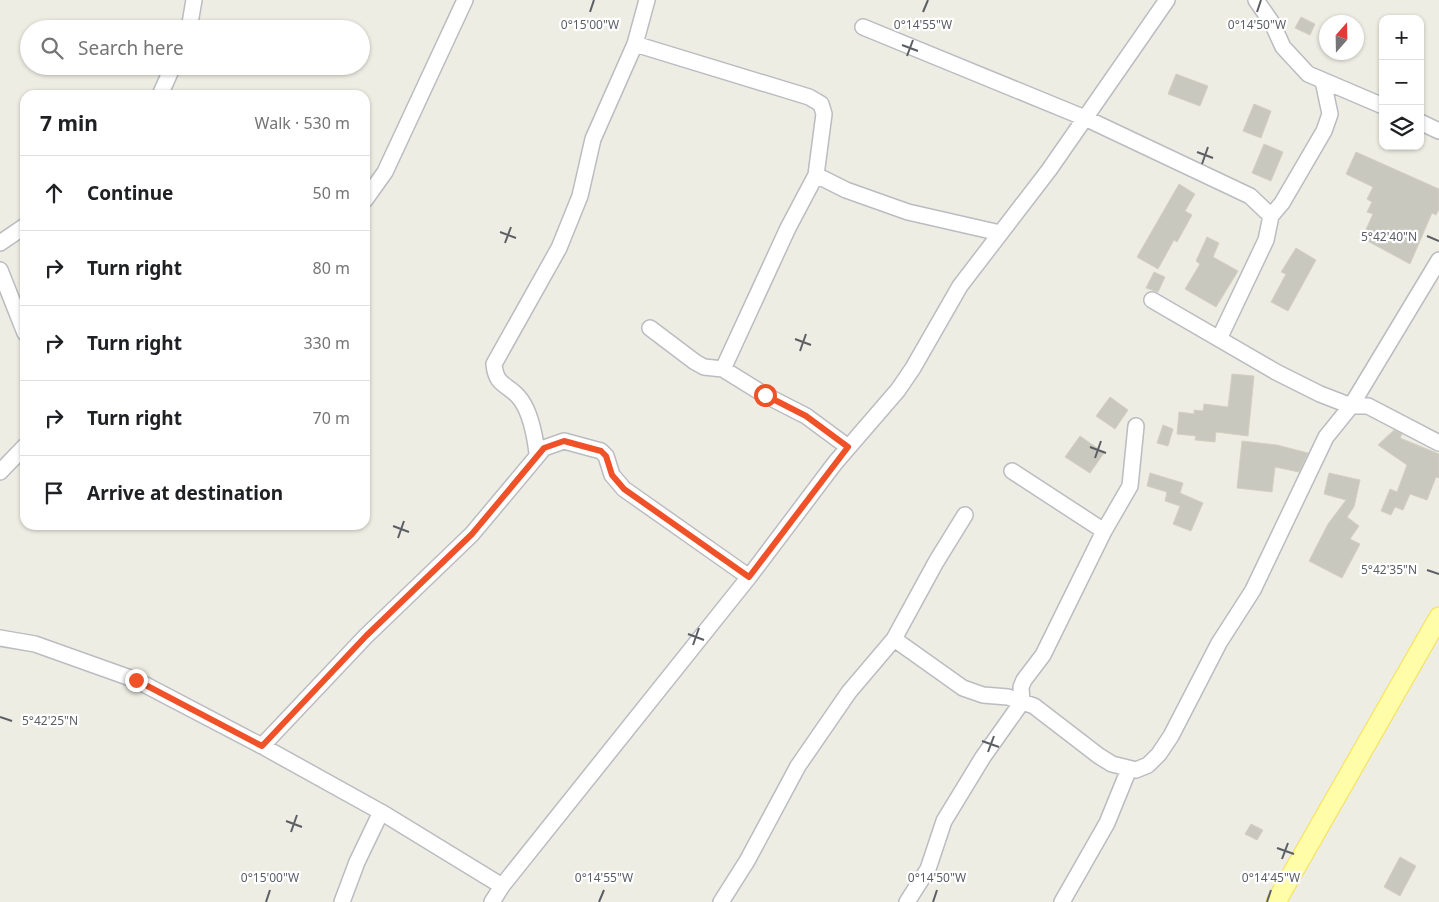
<!DOCTYPE html>
<meta charset="utf-8">
<style>
:root{--surface:#fff;--page:#f2f2f2;--text:#202124;--muted:#757577;--line:#e0e0e0}
body{margin:0;font-family:"Noto Sans",sans-serif;background:var(--page);color:var(--text)}
.controls{position:absolute;right:15px;top:15px;display:grid;overflow:hidden;border-radius:10px;box-shadow:0 1px 4px #0004}
.controls button{width:45px;height:45px;display:grid;place-items:center;padding:0;border:0;border-bottom:1px solid var(--line);background:var(--surface);color:var(--text);font:25px sans-serif}
.compass{position:absolute;left:1319px;top:15px;width:45px;height:45px;border-radius:50%;background:var(--surface);box-shadow:0 1px 4px #0004;rotate:20deg}
.stop{position:absolute;width:15px;height:15px;margin:-11px;border:4px solid #ef5228;border-radius:50%;background:#fff}
.stop.end{background:#ef5228;border-color:#fff;box-shadow:0 1px 5px #0008}
.list{margin:0;padding:0;list-style:none}
h2{display:flex;justify-content:space-between;align-items:center;height:65px;margin:0;padding:0 20px;font-size:21px}
h2 small{font-size:16px;font-weight:400;color:var(--muted)}
.list li{display:grid;grid-template-columns:32px 1fr auto;gap:15px;align-items:center;box-sizing:border-box;height:75px;padding:0 20px;border-top:1px solid var(--line)}
.list b{display:block;font-size:19px;white-space:nowrap}
.list em{font-size:16px;font-style:normal;color:var(--muted)}
.icon{flex:none;width:28px;height:28px;fill:none;stroke:currentColor;stroke-width:2;stroke-linecap:round;stroke-linejoin:round}
.map{position:relative;flex:none;width:1439px;height:902px;overflow:hidden}
.search{position:absolute;background:var(--surface);box-shadow:0 1px 4px #0004;left:20px;top:20px;width:350px;height:55px;display:flex;align-items:center;gap:12px;box-sizing:border-box;padding:0 18px;border-radius:28px;color:var(--muted);font-size:19px}
.panel{position:absolute;background:var(--surface);box-shadow:0 1px 4px #0004;left:20px;top:90px;width:350px;height:440px;border-radius:15px}
.map>svg:first-child{display:block}
</style>
<div class="map">
<svg width="1439" height="902" viewBox="0 0 1439 902">
<rect width="100%" height="100%" fill="#eeede3"/>
<path fill="#c9c8bf" stroke="#d3d0c1" d="M1301 17 1315 24 1310 35 1295 28Z
M1176 74 1208 86 1200 106 1168 94Z
M1254 104 1271 111 1261 138 1243 131Z
M1264 144 1283 152 1271 181 1252 173Z
M1356 152 1439 189V209L1436 215 1432 213 1410 264 1362 238 1373 214 1367 212 1372 202 1367 199 1373 187 1346 174Z
M1179 184 1195 194 1185 211 1192 215 1177 242 1174 240 1158 269 1137 257Z
M1207 237 1219 243 1213 257 1238 271 1216 307 1185 289 1200 264 1196 261Z
M1296 248 1316 260 1288 311 1271 302 1286 274 1281 272Z
M1154 272 1165 277 1158 292 1146 288Z
M1232 374 1254 376 1248 436 1216 432 1215 442 1195 440 1196 436 1177 434 1179 412 1194 414V410L1203 411 1204 404 1228 407Z
M1110 397 1128 410 1115 429 1096 416Z
M1163 425 1173 429 1168 446 1157 443Z
M1394 430 1402 434 1400 438 1439 454V478L1436 477 1427 500 1410 494 1403 510 1395 507 1391 515 1381 511 1390 489 1397 492 1407 465 1378 445Z
M1080 436 1104 453 1090 473 1065 457Z
M1242 441 1277 445 1308 453 1299 472 1275 467 1272 492 1237 488Z
M1150 473 1183 483 1180 493 1203 503 1191 531 1173 524 1180 506 1165 501 1167 492 1147 486Z
M1329 473 1360 480 1354 507 1347 517 1359 526 1350 539 1360 544 1342 578 1309 561 1328 524 1346 500 1324 494Z
M1251 824 1263 830 1257 840 1245 834Z
M1400 857 1416 866 1400 896 1384 887Z"/>
<g fill="none" stroke-linecap="round" stroke-linejoin="round">
<g stroke="#bbbcc2" stroke-width="18">
<path id="minor" d="M1256 0 1272 23 1283 47 1308 74 1383 106
M863 27 1085 118 1250 196 1271 216
M189 29 194 0
M635 44 809 97 821 104 824 114 816 175 788 228 723 369
M160 95 173 66
M1420 122 1439 131
M816 175 846 190 908 212 1000 233
M365 200 385 172 465 0
M0 243 25 226
M0 270 25 333
M1152 300 1276 372 1320 394 1351 406H1368L1439 443
M650 328 695 362 704 367 723 369 765 395 806 416 848 447
M1219 339 1266 240 1271 216 1282 203 1324 131 1330 114 1323 81
M537 453C535 437 531 414 521 400 509 383 496 388 494 364L559 248 580 196 593 139 635 44 647 0
M1012 471 1104 531
M0 472 25 446
M0 638 35 644 136 680 262 746 381 812 502 886
M894 639 963 688 983 695 1008 697 1034 706 1099 756 1112 764 1136 770 1148 765 1159 754 1171 736 1219 643 1253 590 1326 437 1351 406 1439 260
M262 746 366 636 472 534 544 448 564 441 601 451 606 456 612 475 624 489 749 577
M342 902 357 862 381 812
M492 902 502 886 749 577 835 463 898 390 913 368 960 286 1049 170 1167 0
M721 902 747 861 798 766 849 692 894 639 936 562 965 515
M907 902 928 869 944 821 983 757 1022 702 1021 687 1024 680 1043 655 1104 531 1130 486 1136 426
M1062 902 1107 823 1129 769"/>
</g>
<g stroke="#f6df54" stroke-width="21">
<path id="major" d="M1276 902 1439 617"/>
</g>
<use href="#minor" stroke="#fff" stroke-width="15"/>
<use href="#major" stroke="#fffda7" stroke-width="19"/>
</g>
<g fill="none" stroke-linecap="round" stroke-linejoin="round">
<path stroke="#ef5228" stroke-width="6" d="M136 680 262 746 366 636 472 534 544 448 564 441 601 451 606 456 612 475 624 489 749 577 848 447 806 416 765 395"/>
</g>
<path fill="none" stroke="#5b5e64" stroke-width="2" d="M590 12 594 0M923 12 928 0M1257 12 1261 0M902 45 918 51M907 56 913 40M1197 152 1213 158M1202 164 1208 147M500 232 516 238M1427 236 1439 241M505 243 511 227M795 339 811 345M800 351 806 334M1090 447 1106 453M1095 458 1101 441M393 526 409 532M398 538 404 521M1427 570 1439 574M688 634 704 640M693 645 699 628M0 717 12 721M982 741 999 747M988 752 994 736M286 821 302 827M291 832 297 815M1277 848 1294 854M1282 859 1288 843M266 902 270 890M599 902 604 890M933 902 937 890M1267 902 1271 890"/>
<g font-size="12" text-anchor="middle" fill="#5b5e64" stroke="#fff" stroke-width="4.5" stroke-linejoin="round" paint-order="stroke">
<text x="590" y="29">0°15'00"W</text>
<text x="923" y="29">0°14'55"W</text>
<text x="1257" y="29">0°14'50"W</text>
<text x="1389" y="241">5°42'40"N</text>
<text x="1389" y="574">5°42'35"N</text>
<text x="50" y="725">5°42'25"N</text>
<text x="270" y="882">0°15'00"W</text>
<text x="604" y="882">0°14'55"W</text>
<text x="937" y="882">0°14'50"W</text>
<text x="1271" y="882">0°14'45"W</text>
</g>
</svg>
<div class="controls">
<button>+</button>
<button>−</button>
<button><svg class="icon" aria-label="layers" viewBox="0 0 24 24"><path d="M12 4l9 5-9 5-9-5zM3 14l9 5 9-5"/></svg></button>
</div>
<svg class="compass" viewBox="-18 -18 36 36"><path d="M0-13l5 13h-10z" fill="#e53935"/><path d="M0 13l5-13h-10z" fill="#757577"/></svg>
<div class="stop" style="left:765px;top:395px"></div>
<div class="stop end" style="left:136px;top:680px"></div>
<div class="search"><svg class="icon" aria-label="search" viewBox="0 0 24 24"><circle cx="10" cy="10" r="6"/><path d="M15 15l6 6"/></svg>Search here</div>
<section class="panel">
<h2>7 min<small>Walk · 530 m</small></h2>
<ul class="list">
<li><svg class="icon" aria-label="ahead" viewBox="0 0 24 24"><path d="M12 20V5M6 11l6-6 6 6"/></svg><div><b>Continue</b></div><em>50 m</em></li>
<li><svg class="icon" aria-label="right" viewBox="0 0 24 24"><path d="M7 20v-9h11M14 6l5 5-5 5"/></svg><div><b>Turn right</b></div><em>80 m</em></li>
<li><svg class="icon" aria-label="right" viewBox="0 0 24 24"><path d="M7 20v-9h11M14 6l5 5-5 5"/></svg><div><b>Turn right</b></div><em>330 m</em></li>
<li><svg class="icon" aria-label="right" viewBox="0 0 24 24"><path d="M7 20v-9h11M14 6l5 5-5 5"/></svg><div><b>Turn right</b></div><em>70 m</em></li>
<li><svg class="icon" aria-label="arrive" viewBox="0 0 24 24"><path d="M6 21V4h12l-3 4 3 4H6"/></svg><div><b>Arrive at destination</b></div></li>
</ul>
</section>
</div>
